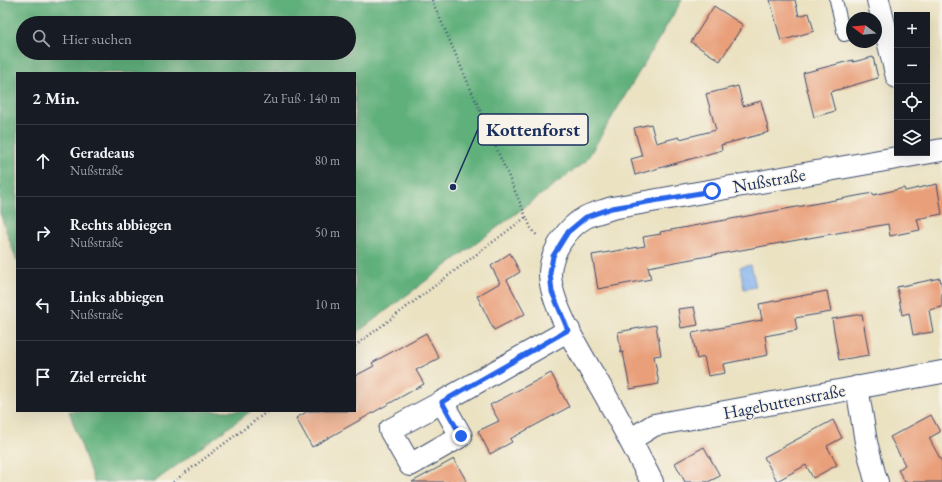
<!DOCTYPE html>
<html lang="de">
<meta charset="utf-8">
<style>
:root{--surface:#171b24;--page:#242831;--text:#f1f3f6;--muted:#9ea1a6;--line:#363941}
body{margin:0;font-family:"EB Garamond",serif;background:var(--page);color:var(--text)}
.controls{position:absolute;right:12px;top:12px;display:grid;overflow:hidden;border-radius:0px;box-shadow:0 4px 16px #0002}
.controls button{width:36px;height:36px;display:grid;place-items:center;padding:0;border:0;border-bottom:1px solid var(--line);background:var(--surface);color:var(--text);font:20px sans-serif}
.compass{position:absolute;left:846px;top:12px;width:36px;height:36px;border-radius:50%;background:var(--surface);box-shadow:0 4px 16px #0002;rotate:286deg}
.stop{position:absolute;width:12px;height:12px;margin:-9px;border:3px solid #2563eb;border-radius:50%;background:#fff}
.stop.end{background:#2563eb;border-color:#fff;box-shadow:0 1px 4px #0008}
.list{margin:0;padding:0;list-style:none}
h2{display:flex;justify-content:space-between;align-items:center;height:52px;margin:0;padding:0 16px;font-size:17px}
h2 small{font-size:13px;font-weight:400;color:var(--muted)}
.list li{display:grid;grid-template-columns:26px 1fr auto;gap:12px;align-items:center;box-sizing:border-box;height:72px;padding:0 16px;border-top:1px solid var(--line)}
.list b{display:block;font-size:15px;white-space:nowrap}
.list p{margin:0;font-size:13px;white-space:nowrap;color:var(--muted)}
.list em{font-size:13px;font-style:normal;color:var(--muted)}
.icon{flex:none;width:22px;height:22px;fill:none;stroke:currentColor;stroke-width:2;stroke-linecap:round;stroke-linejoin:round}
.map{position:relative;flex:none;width:942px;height:482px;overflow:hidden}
.search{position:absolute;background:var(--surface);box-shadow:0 4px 16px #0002;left:16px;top:16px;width:340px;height:44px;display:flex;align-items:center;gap:10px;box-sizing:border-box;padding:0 14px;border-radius:22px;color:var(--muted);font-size:15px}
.panel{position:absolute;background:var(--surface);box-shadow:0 4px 16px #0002;left:16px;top:72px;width:340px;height:340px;border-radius:0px}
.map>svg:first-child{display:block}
</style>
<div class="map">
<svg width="942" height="482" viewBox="0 0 942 482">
<rect width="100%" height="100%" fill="#f7f3e8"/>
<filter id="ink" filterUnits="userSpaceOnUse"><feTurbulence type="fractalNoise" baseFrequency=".025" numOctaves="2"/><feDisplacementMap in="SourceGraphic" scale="8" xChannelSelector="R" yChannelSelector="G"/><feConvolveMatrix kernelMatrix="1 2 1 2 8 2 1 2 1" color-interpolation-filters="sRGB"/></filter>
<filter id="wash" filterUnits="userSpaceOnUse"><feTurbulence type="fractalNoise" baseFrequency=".012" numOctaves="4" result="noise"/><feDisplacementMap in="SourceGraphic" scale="16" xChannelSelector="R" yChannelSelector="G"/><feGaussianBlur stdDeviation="0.9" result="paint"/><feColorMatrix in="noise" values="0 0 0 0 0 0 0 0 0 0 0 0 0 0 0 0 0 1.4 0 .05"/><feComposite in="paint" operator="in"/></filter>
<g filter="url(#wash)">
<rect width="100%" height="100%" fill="#ebe2c2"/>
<path fill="#60b07b" stroke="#3e706c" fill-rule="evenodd" d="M0 0H682L586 161 355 334V73H17V262L0 213ZM23 23H349V53H23Z
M69 411H251L154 482H94Z"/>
<path fill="#84b3ef" stroke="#5071a6" d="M751 265 756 287 744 289 740 267Z"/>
<g id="blocks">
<path fill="#e99f79" d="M770 0H795L799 16 809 13 814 31 781 41Z
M714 6 743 25 720 61 691 42Z
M873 57 878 78 830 92 835 111 814 117 803 73 853 60V62Z
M738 86 743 106 761 101 769 132 721 145 722 150 635 175 631 159 642 156 634 128 651 124 656 143 679 137 680 139 716 130 706 94Z
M937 184 942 214 917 219 920 230 890 236 888 224 741 250 648 267 651 279 598 289 592 255 645 246 643 237 661 234 660 232 873 193V195L904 188 905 191Z
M510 253 520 272 507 280 525 314 494 330 477 296 500 283 491 266Z
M940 278 942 288V307L929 310 933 332 913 335 909 313 902 315 897 287Z
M827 291 831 312 795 318 797 330 765 336 768 355 723 364 725 373 708 376 704 357 697 359 692 333 762 320 759 304Z
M694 307 698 325 681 328 678 309Z
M862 314 869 355 839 360 832 319Z
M656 325 661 355 654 356 659 384 630 389 623 352 621 353 618 332Z
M426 333 439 358 416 370 424 384 312 447 296 418 308 411H355V376L374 366 372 363Z
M551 373 569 407 510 439 512 442 490 454 478 431 499 421 490 405Z
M931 415 940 432 929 438 942 462V482H905L898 470 905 465 890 437Z
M833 420 842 438 827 446 837 465 813 478 806 465 777 481 764 457Z
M704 447 720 476 708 482H685L675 463Z
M454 459 467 482H412Z"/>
</g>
</g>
<g filter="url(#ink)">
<use href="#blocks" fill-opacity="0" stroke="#3a4a6d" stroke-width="1"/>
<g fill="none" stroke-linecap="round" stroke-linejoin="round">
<g stroke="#3a4a6d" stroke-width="14">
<path id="service" d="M836 0 844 35 852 33"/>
</g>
<g stroke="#3a4a6d" stroke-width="24">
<path id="minor" d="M878 0 897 77
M857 387 866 442 875 477 877 482
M442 402 461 436 410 465 390 430Z
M442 402 569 330
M630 440 654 425 942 372
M652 482C636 451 620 421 603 391 586 362 550 307 550 273 551 252 567 227 586 217 594 213 604 211 612 208L942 150"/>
</g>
<path stroke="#3a4a6d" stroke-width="2.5" stroke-dasharray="1 3" stroke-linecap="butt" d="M432 0 531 228 538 237
M355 346 526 217
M173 482 268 411"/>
<use href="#service" stroke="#fff" stroke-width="12"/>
<use href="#minor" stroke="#fff" stroke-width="22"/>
</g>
</g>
<g fill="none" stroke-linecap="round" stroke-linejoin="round" filter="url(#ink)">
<path stroke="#2563eb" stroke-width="5" d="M461 436 442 402 568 330 552 292 550 273 553 256 568 232 586 217 612 208 712 191"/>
</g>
<g text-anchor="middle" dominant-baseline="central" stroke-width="3" stroke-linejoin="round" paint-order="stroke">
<g font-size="18" fill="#1b2f5e" stroke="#f7f3e8">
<text transform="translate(769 180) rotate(-10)">Nußstraße</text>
<text transform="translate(784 401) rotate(-11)">Hagebuttenstraße</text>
</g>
</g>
<path fill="none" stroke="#1b2f5e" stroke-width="1.5" d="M453 187L478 129"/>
<circle fill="#1b2f5e" stroke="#f7f3e8" stroke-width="1.5" cx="453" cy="187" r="4"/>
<rect fill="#f7f3e8" stroke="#1b2f5e" stroke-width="1.5" x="478" y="114" width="110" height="31" rx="4"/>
<g font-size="19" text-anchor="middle" font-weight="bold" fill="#1b2f5e">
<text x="533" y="136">Kottenforst</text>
</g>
</svg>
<div class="controls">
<button>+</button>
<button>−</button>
<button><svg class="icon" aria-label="locate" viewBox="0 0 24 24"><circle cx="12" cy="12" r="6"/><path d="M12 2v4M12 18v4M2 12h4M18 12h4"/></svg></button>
<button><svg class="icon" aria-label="layers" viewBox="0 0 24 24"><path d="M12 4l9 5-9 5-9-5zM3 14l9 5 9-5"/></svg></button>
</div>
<svg class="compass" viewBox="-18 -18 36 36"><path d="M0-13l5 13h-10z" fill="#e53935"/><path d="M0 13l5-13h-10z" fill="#9ea1a6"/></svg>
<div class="stop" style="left:712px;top:191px"></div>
<div class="stop end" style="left:461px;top:436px"></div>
<div class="search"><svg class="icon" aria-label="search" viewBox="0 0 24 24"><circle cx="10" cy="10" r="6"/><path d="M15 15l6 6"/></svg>Hier suchen</div>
<section class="panel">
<h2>2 Min.<small>Zu Fuß · 140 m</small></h2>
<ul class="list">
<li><svg class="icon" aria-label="ahead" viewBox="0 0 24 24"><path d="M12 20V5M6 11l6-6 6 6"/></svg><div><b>Geradeaus</b><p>Nußstraße</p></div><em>80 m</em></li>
<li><svg class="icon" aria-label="right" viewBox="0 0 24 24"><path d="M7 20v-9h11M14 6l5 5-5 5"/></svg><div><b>Rechts abbiegen</b><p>Nußstraße</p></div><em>50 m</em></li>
<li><svg class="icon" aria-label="left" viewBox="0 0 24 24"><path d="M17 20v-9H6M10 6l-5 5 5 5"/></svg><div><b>Links abbiegen</b><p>Nußstraße</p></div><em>10 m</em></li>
<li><svg class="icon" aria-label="arrive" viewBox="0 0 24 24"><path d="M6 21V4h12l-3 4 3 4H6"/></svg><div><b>Ziel erreicht</b></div></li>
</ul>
</section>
</div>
